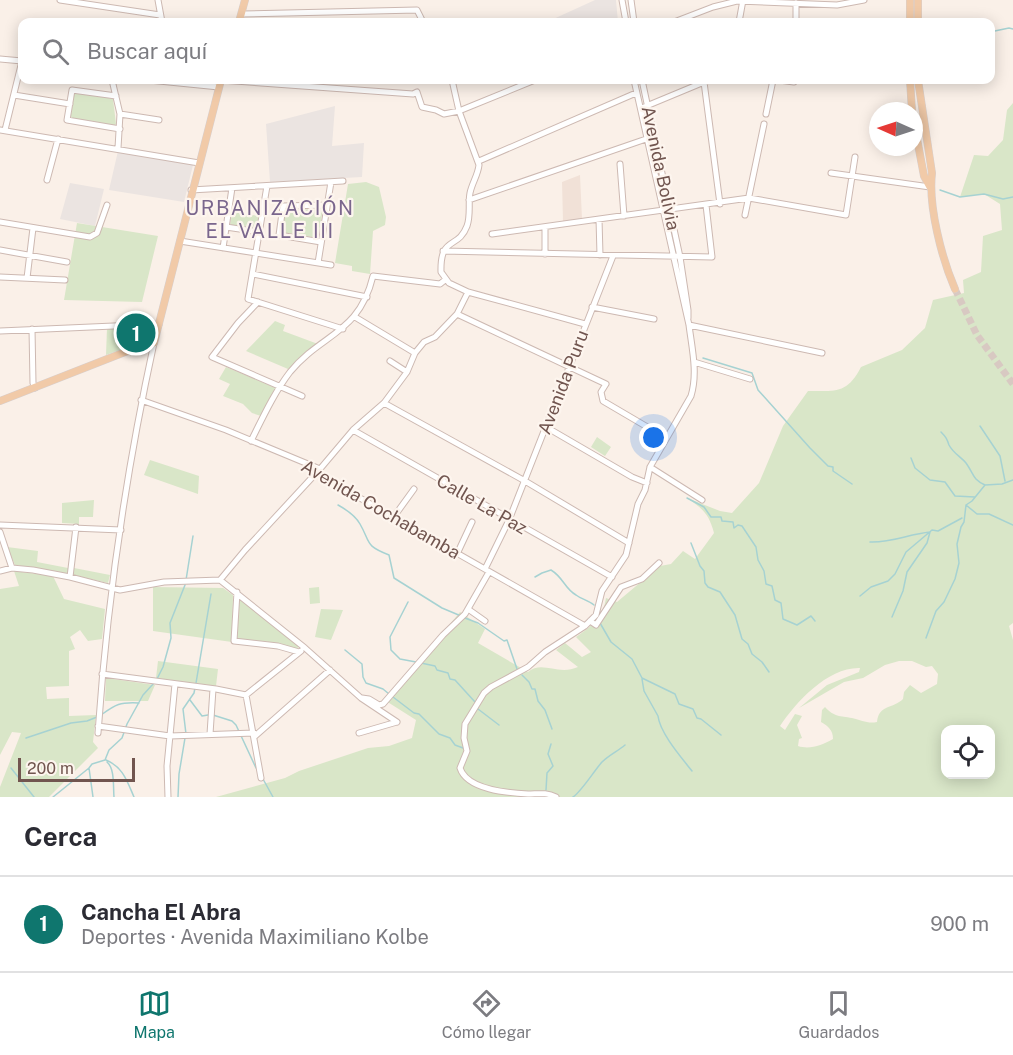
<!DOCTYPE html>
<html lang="es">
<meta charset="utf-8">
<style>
:root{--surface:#fff;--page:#f2f2f3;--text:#2b2b33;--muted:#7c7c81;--line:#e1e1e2;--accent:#0f766e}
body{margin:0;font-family:"Public Sans",sans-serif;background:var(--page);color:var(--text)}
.controls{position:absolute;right:18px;bottom:18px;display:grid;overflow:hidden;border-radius:12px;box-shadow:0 3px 15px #0003}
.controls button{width:54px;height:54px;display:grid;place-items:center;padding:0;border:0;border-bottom:2px solid var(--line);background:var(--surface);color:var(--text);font:30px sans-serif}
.compass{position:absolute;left:869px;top:102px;width:54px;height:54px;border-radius:50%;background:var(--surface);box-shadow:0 3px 15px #0003;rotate:273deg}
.scale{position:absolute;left:18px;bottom:15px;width:117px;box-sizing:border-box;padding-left:6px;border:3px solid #71554f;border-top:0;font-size:16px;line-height:21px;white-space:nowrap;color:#71554f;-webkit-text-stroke:4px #fdf5ee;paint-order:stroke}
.you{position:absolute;left:654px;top:438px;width:21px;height:21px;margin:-15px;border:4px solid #fff;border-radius:50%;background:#1a73e8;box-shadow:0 0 0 9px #1a73e833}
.badge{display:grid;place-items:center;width:39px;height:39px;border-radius:50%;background:var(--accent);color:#fff;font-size:20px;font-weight:700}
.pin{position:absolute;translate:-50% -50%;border:3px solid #fff;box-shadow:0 2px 6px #0006}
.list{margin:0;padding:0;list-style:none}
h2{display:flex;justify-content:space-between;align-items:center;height:78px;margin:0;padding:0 24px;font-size:26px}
h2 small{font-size:20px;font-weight:400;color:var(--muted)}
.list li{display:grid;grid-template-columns:39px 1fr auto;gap:18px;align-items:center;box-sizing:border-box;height:96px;padding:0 24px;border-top:2px solid var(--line)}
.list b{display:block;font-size:22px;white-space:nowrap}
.list p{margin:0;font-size:20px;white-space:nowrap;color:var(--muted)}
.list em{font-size:20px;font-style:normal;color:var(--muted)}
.icon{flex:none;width:33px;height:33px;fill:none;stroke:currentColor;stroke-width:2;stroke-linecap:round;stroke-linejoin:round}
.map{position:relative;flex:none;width:1013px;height:797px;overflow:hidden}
.search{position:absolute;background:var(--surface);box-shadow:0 3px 15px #0003;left:18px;right:18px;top:18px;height:66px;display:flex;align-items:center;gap:15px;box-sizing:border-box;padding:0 21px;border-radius:12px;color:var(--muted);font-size:22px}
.sheet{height:174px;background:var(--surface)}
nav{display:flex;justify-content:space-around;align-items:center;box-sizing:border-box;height:84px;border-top:2px solid var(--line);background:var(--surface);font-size:16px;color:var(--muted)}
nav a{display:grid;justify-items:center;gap:3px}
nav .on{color:var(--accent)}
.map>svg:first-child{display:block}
</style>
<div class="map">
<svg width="1013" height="797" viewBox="0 0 1013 797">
<rect width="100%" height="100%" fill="#faf0e8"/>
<path fill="#f1e1d7" d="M580 175 582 219 563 222 562 182Z"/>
<path fill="#ebe4e1" d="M595 0H616L618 22H550L549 21Z
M335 106 332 146 364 143 362 177 270 182 266 124Z
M118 151 193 165 184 202 109 190Z
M70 183 104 189 95 226 60 219Z"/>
<path fill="#d9e6c8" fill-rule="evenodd" d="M77 92 113 99 116 124 114 126 72 118 70 115 74 93Z
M1013 103V623L1009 626 1013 640V797H216L285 778 299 771 368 748 389 746 412 738 416 720 386 701 460 612 485 629 478 643 528 672C542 660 558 676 578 667L556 650 565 643 582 657 591 652 576 637C592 626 603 618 606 598L617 602 660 566 671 564 683 551 695 559 714 533C709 514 703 509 687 498L720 511 732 513 759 483 783 426 808 391C836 391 847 394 861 367L902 350 925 328 933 300 964 293 963 280 981 272 983 236 1002 230 1000 204 984 194 960 197 974 155 988 156 1003 140 1007 110ZM899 661H912L926 667 932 666 938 674 937 684 921 693 910 685 904 692 903 699C893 709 879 704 877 722 867 724 862 720 852 718 840 716 834 717 825 707L822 710 821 722C828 726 833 730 833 739 822 745 810 750 798 746L799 739 802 738 797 725 802 716 795 714 785 730 780 726C796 702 828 667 860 668L859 672 827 685 799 708 844 682 863 678 885 665ZM946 730H990V774H946Z
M366 182 379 187 386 217 385 225 373 231 370 274 352 271V266L335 263 348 184Z
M323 209 318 238 281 232 284 210Z
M232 212 259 216 257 229 230 225Z
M77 223 158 236 142 302 64 300Z
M275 321 285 325 283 331 318 344 288 369 246 351Z
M155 325 153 338 106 355 107 328Z
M226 367 276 388 261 416 252 413 243 404 223 396 230 384 219 379Z
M597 437 611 447 605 456 591 447Z
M150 460 199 476 198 494 144 475Z
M94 500 93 517H79V524L62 523V503Z
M7 547 38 551 37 562 68 568V574L15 565Z
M74 568 110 575 108 583 73 575Z
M14 571 53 576 64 599 105 609 102 639 88 641 80 630 70 637 75 649 69 651V686L46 687 47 699 69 698V716L96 715 93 742 98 748 49 797H0V787L21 733 12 732 0 755V589L19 586Z
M153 587 223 588 233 595 232 642 153 631Z
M319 587 320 603 310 604 309 588Z
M239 597 300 646 296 649 279 643 237 639Z
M321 609 343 610 331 640 315 637Z
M158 661 218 669 216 686 156 678Z
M106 678 155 685 148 701H105Z"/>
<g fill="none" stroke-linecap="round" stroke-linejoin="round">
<path stroke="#a6d2d2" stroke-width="1.5" d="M990 32 1009 28 1013 29
M837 83V80
M940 190 960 197 984 194 1003 199 1013 197
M703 358 752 373 758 390 810 448 828 466 833 467V471L852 484
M980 426 1000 456 1005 481
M941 432C946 437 947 439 949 445 953 453 961 457 966 463 974 474 972 479 985 485
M911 458 915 468 930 480 945 482 955 496 975 497
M687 498 704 507 711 517H721L722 521 733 522 734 528 738 525 742 526 756 547 758 560 764 571 766 584 772 586 775 600 781 603 783 619 797 625 811 616 815 621
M338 505C347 510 355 515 360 524 371 543 364 545 389 555L394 578 442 608 461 616
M966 505 977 514H989L1013 525
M870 542C891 543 909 534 930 532L927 543 907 572 903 591 892 617
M691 543 700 566 704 571 705 583 708 587 720 592 735 615 742 639 748 644 752 654 762 662 769 672
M535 577 542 573 551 570C564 578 564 588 576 595 581 599 588 600 594 605
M186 580 193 536
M860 596 871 587 888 581 895 574 906 552 932 530 938 531 962 518
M408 602 390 637 391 650 400 659 416 662
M465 618 478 623 504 641 507 640 517 669
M600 623 611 642 632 659 642 678 675 694 679 704 693 709 697 718 701 719 721 735
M926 638 936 611 944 602 955 579 959 563 957 544 961 527 964 522 966 505 972 501 985 485 1002 484 1013 480
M345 650 362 664 363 677 366 683 383 689 389 694
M421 663 435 666 437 670 448 673 450 679 455 680 475 702
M522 675 529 682 532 689H535L538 701 545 710 552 729
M157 679 163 667 171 638 170 623 185 585
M642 679 644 691 658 716C660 733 681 757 692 771
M196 683 211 594
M393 697 414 713 419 714 439 734 450 738 455 745 463 748
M190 700 202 716 208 715
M478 709 499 725
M101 715C116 704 120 702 139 703
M213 715 232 721 236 725 256 768
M186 734 183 709 194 693 195 688
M26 738 71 723 87 721 97 717
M106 760C123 767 127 781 134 797
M107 762C115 769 113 786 114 797
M11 768 34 797
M89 768 93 797
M263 779 273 797
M546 790 547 773 553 766 548 754 551 744
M53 797 89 768 92 764 105 760 109 750 122 738 127 724 143 695 154 683
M178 797 179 774 185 738
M573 797C581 792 594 771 602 762 609 755 618 751 625 745"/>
<path stroke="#d8c9c2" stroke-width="7" stroke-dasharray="7 3.5" stroke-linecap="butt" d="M955 289 977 335 1013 384"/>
<g stroke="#cdb9b2" stroke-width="7">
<path id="minor" d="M60 0 160 15
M158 0 162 22
M622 0 626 22
M631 0 634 22
M242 14 417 10 423 22
M674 22 713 7 737 1 837 5 864 0
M739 22 743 0
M796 22V3
M0 59 22 61
M112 80 120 114 118 148
M149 80 219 87
M221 80 413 94 417 92 422 107 436 110 444 114 459 111 535 80
M642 80 680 257 688 310V318
M779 80 794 82V80
M704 82 720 204
M14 95 70 104
M116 96 72 90 67 120 120 129
M644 107 709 80
M120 114 159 120
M766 114 773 80
M0 130 199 163
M5 130 22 61
M479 161 636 93
M620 164 624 216
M831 173 930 187
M47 180 58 139
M267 186 248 299 343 329
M191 190 343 181
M469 200 649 138
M745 215 764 124
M599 219 600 255
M0 222 90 237 97 233 107 205
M226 227 259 232
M545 227V254
M492 234 749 198 846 215 855 157
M180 241 331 265
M321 242 279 235 283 206 327 205
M223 248 232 188
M0 250 67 262
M443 251 712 257 706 205
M318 263 331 182
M253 274 367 297
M0 277 65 280
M27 278 33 228
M468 292 585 324
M258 302 238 323 212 357 302 396
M592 307 654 319
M457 314 606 384 601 392 603 401 666 438
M355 317 415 353
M689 325 822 353
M32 329 33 383 35 388
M0 331 159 324
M390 361 407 372
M694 362 750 379
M141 400 226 430 320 469
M384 403 525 481 629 543
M546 427 632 477 647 483
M353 430 612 577
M251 441C263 417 274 393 290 372 322 333 359 334 373 276L440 284 445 280
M650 467 702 500
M316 473 585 626
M393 518 414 489
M0 525 121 530
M0 532 12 568
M457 554 472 522
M485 569 509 520 613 256
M0 571 12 568 33 570 70 577 120 590 164 582 220 580 245 550 320 469 353 430 384 403 407 372 415 353 424 342 435 337 457 314 468 292 449 283 441 272C440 235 458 250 467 226 471 215 468 203 470 193 472 183 478 175 479 165L459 111 452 80
M70 577 76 527
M220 580 305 648 361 698 397 722
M237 592 234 641 278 646 299 652
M468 609 485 621
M590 621 596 625 621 587 642 579 659 563
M102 674 216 689 246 695
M246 695 261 778
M246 695 301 651
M362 698 369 699 379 705 383 704 443 635 465 614 489 572
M98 726 170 736 254 733
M98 733C107 602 126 472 154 343
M359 733 397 722
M210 734 213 689
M255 736 330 670
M168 797 167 766 175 684
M556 797C546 792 538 794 528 794 508 793 467 790 460 768L467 751 464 738 465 724 484 693 491 687 528 667 545 652 585 626 596 615 602 591 626 555 638 504 645 490 650 467 691 396C698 373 692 349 689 325L634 80"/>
</g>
<g stroke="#d7cfce" stroke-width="8">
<path id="major" d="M239 22 245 0
M910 22V0
M918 22V0
M910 80 912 111
M918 80 932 173C928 206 942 259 955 289
M914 123 924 176 930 187
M0 401 148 343H154L221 80"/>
</g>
<use href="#minor" stroke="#fff" stroke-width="5"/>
<use href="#major" stroke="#f1caa8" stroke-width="7"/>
</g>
<g text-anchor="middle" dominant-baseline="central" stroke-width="4.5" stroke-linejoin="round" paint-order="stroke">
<g font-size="18" fill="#71554f" stroke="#fdf5ee">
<text transform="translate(661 168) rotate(78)">Avenida Bolivia</text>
<text transform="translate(563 382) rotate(-69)">Avenida Puru</text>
<text transform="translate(482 504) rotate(30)">Calle La Paz</text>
<text transform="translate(381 509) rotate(30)">Avenida Cochabamba</text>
</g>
<g font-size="20" letter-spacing="1.5" fill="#7a668d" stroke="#fdf5ee">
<text x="270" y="208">URBANIZACIÓN<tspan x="270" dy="23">EL VALLE III</tspan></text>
</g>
</g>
</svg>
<div class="controls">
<button><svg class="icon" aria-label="locate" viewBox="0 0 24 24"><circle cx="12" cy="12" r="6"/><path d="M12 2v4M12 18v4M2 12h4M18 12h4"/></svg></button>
</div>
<svg class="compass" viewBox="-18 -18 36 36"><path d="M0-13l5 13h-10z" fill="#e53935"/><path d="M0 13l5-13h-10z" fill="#7c7c81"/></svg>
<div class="scale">200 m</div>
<div class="you"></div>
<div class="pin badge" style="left:136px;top:333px">1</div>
<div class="search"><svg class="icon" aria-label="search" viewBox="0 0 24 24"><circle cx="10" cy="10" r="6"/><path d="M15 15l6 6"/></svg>Buscar aquí</div>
</div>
<section class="sheet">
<h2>Cerca<small></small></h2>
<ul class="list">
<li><span class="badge">1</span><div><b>Cancha El Abra</b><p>Deportes · Avenida Maximiliano Kolbe</p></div><em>900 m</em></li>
</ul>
</section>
<nav>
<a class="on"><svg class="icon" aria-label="map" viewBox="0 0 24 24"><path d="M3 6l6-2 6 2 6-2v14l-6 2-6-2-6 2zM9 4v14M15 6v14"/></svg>Mapa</a>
<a><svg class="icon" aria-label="directions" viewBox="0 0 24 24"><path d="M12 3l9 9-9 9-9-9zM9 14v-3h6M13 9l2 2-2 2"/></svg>Cómo llegar</a>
<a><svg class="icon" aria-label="saved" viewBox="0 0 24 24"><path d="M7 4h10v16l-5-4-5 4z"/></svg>Guardados</a>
</nav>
